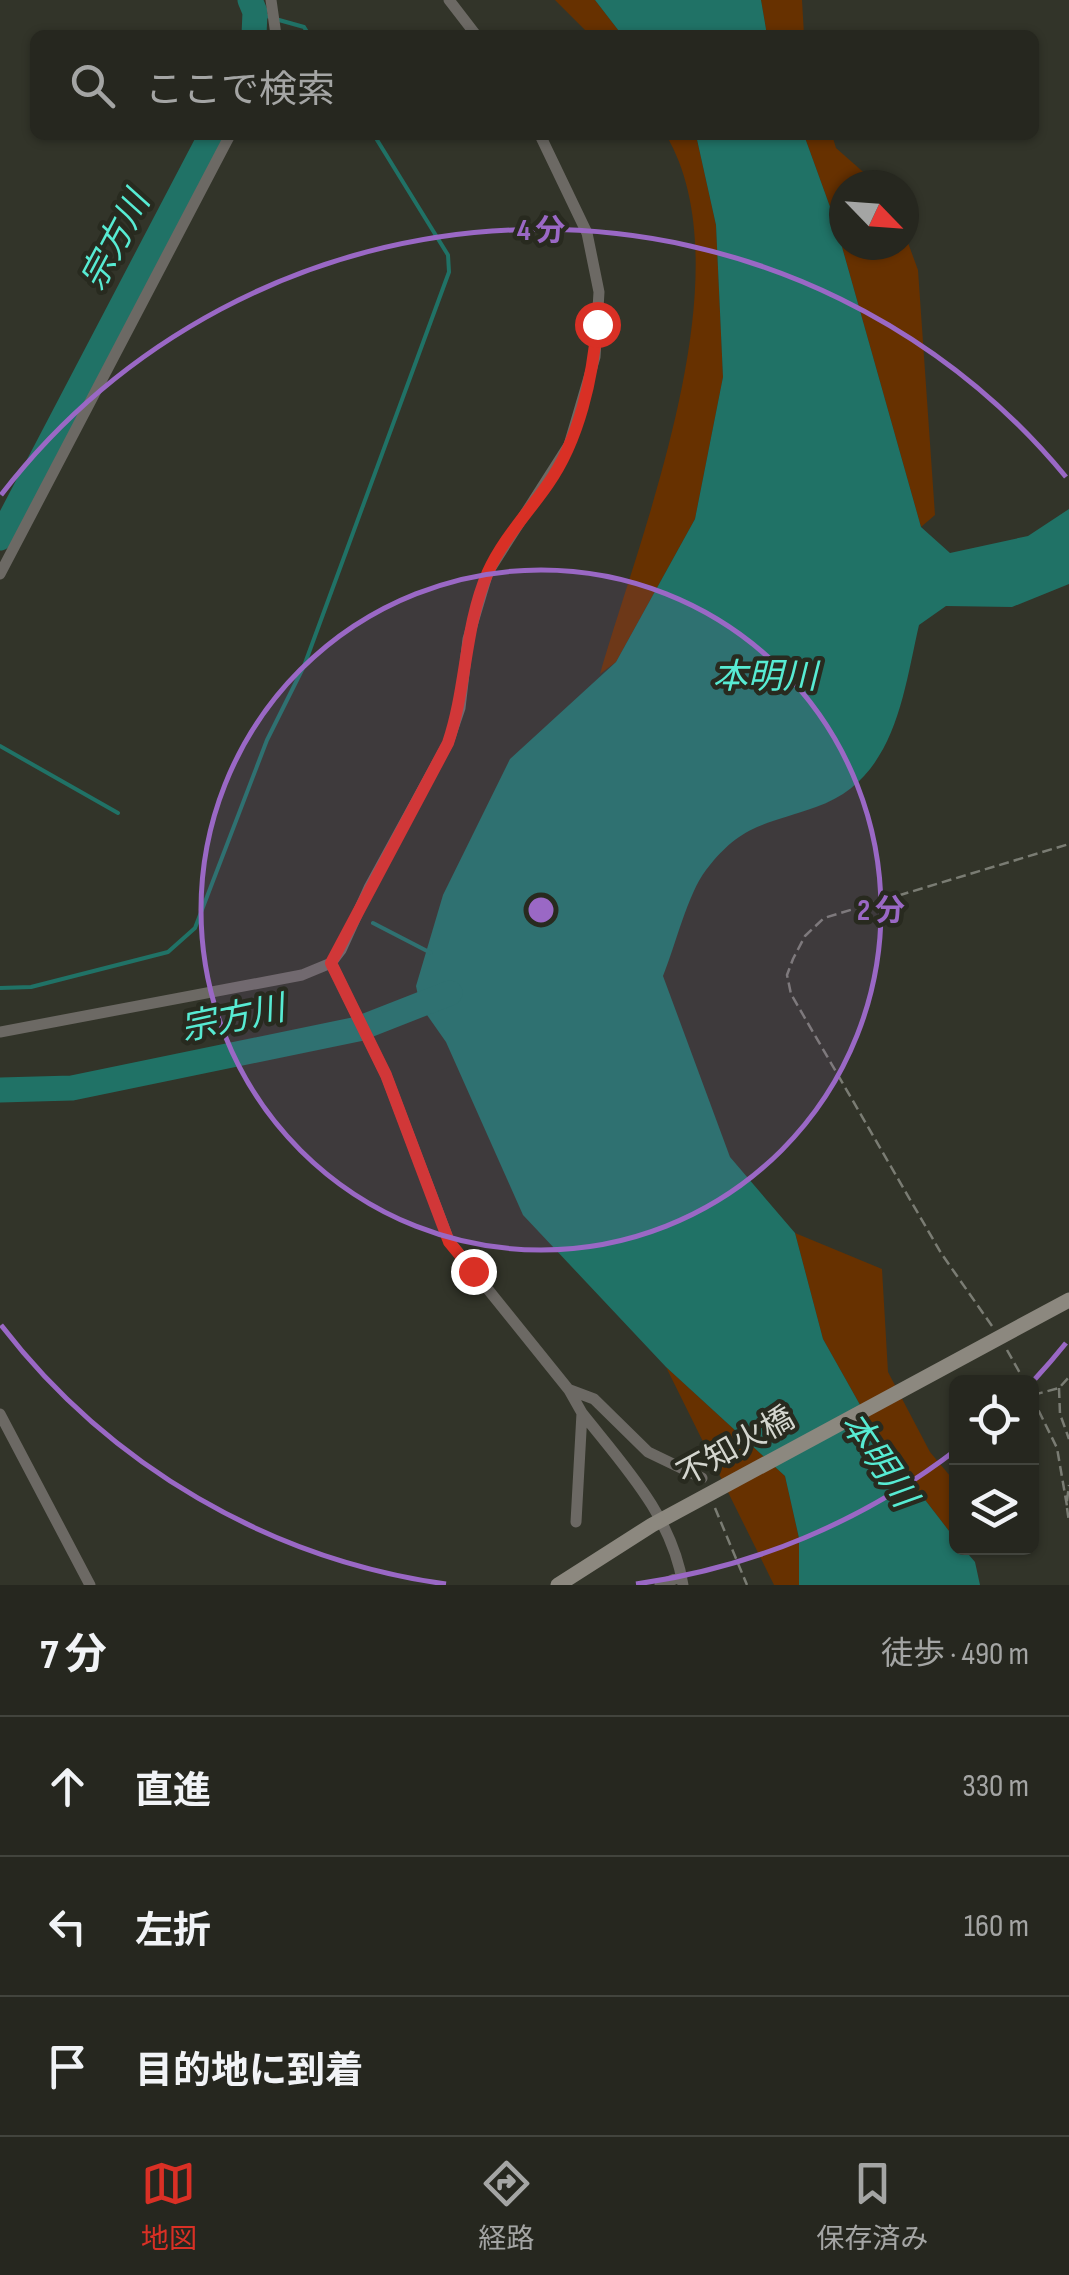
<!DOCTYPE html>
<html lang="ja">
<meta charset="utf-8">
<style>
:root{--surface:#26271f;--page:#32332c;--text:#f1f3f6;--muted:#a4a5a4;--line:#42443d;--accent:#d93025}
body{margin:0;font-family:"Sofia Sans Condensed","Noto Sans JP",sans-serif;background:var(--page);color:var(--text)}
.controls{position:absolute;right:30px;bottom:30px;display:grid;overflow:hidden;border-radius:15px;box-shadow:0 2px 8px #0004}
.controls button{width:90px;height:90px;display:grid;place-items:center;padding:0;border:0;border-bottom:2px solid var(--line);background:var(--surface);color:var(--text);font:50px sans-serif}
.compass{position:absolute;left:829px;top:170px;width:90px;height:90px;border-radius:50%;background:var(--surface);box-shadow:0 2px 8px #0004;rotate:115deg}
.stop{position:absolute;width:30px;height:30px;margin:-22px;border:8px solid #d93025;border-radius:50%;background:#fff}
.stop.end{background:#d93025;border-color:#fff;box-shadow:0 2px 10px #0008}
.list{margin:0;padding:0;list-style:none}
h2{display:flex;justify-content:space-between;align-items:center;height:130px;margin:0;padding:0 40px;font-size:42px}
h2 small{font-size:32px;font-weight:400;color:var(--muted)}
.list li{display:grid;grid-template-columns:65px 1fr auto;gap:30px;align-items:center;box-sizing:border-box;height:140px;padding:0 40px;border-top:2px solid var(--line)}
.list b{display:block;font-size:38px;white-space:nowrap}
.list em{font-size:32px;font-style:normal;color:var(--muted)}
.icon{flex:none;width:55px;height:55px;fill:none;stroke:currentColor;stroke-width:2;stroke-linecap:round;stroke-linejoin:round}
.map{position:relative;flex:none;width:1069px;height:1585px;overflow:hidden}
.search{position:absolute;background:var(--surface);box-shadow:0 2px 8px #0004;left:30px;right:30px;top:30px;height:110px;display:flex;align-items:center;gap:25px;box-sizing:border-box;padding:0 35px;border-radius:15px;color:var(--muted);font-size:38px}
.sheet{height:550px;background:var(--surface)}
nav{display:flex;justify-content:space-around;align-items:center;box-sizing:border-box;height:140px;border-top:2px solid var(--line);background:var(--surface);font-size:28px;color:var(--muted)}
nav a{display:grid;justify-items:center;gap:5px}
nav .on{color:var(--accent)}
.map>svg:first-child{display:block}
</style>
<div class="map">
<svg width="1069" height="1585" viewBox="0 0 1069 1585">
<rect width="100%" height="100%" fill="#323429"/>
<path fill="#673100" d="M555 0H595L622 35H590Z
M761 0H802L804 35H767Z
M666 135H696L716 225 723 377 695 519 616 662 600 674C641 531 747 272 666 135Z
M804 135H832L836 148 878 185H844V245H904V232L918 270 935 515 921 527 833 215Z
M795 1233 882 1269 888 1372 930 1452 956 1483V1540L882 1444 823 1339Z
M666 1367 785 1476 799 1538V1585H774Z"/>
<path fill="#207266" d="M595 0H761L767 35H622Z
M696 135H804L833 215 921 527 950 553 1028 536 1069 509V584L1012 607 946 606 919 625C903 695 895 780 816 807 766 825 742 823 706 870 688 893 675 947 663 976L730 1157 795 1233 823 1339 882 1444 956 1540V1548H963L975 1562 980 1585H799V1538L785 1476 666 1367 523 1215 446 1042 420 1005 416 986 443 895 510 759 616 662 695 519 723 377 716 225Z"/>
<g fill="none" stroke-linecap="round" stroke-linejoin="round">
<path stroke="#207266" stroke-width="4" d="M255 12 270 17
M279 20 304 27 309 35
M0 746 118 813
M373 923 431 953
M0 988 31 987 168 952 195 928 267 740 304 666 449 272 448 255 374 135"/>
<path stroke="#207266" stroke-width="25" d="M250 0 255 12 254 35
M0 538 211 135
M0 1090 72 1088 358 1029 450 993"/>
<path stroke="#7a7c73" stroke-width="2.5" stroke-dasharray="10 5" stroke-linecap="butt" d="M992 1326 941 1253 791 994 787 975 793 959 805 936 824 918 1069 844
M1007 1350 1025 1382
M1059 1388 1060 1414 1069 1439
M1033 1395 1059 1388 1069 1377
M1032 1397 1057 1448 1067 1506
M1067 1501 1069 1485
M715 1508 747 1585
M1067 1508 1069 1522"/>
<path stroke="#6c6964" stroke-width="11" d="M271 0 276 35
M449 0 476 35
M0 574 230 135
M331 963 386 1075 449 1241 569 1390 582 1413 576 1522
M0 1032 302 975 331 963 341 950 369 888 448 743 460 708 468 639 488 572 569 445 595 357 599 292 587 233 540 135
M570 1390 594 1399 648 1452 702 1478
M582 1413C624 1466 672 1516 683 1585
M0 1414 90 1585
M660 1585 682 1576"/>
<path stroke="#8c887f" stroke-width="15" d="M558 1585 652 1525 1069 1300"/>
</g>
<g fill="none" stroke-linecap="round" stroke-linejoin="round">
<path stroke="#d93025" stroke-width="12" d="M473 1271 449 1242 386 1075 331 963 448 743C467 687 464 627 488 572 503 539 528 513 548 484 579 440 593 377 597 324"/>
</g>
<circle cx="541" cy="910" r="340" fill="#9a68c5" fill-opacity=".12"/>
<g fill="none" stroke="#9a68c5" stroke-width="5">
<circle cx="541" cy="910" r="340"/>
<path d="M1066 1343A681 681 0 0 1 1035 1379M956 1450A681 681 0 0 1 636 1584M446 1584A681 681 0 0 1 1 1325M1 495A681 681 0 0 1 1066 477"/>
</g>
<g text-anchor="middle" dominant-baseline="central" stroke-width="9" stroke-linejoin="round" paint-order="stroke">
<g font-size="32" fill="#d4d6cf" stroke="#282a1f">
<text transform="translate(736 1447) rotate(-29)">不知火橋</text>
</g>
<g font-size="35" font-style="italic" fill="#57ebd3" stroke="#282a1f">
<text transform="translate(116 241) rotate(-62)">宗方川</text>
<text x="765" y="677">本明川</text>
<text transform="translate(233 1019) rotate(-12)">宗方川</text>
<text transform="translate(878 1460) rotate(56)">本明川</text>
</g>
</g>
<circle cx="541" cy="910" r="15" fill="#9a68c5" stroke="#282a1f" stroke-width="5"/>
<g font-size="30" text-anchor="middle" font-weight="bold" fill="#9a68c5" stroke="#282a1f" stroke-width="9" stroke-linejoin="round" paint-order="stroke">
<text x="541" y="240">4 分</text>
<text x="881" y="920">2 分</text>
</g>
</svg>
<div class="controls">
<button><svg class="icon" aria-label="locate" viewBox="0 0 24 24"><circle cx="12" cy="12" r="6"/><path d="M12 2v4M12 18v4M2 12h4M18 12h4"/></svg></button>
<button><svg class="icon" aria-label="layers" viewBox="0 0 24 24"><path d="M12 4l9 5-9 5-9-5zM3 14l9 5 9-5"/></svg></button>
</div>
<svg class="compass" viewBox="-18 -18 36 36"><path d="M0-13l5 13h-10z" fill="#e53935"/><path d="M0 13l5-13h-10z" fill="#a4a5a4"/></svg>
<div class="stop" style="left:597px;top:324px"></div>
<div class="stop end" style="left:473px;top:1271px"></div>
<div class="search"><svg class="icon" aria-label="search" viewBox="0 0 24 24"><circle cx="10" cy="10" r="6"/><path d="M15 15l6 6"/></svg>ここで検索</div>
</div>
<section class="sheet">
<h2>7 分<small>徒歩 · 490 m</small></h2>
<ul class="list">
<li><svg class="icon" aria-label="ahead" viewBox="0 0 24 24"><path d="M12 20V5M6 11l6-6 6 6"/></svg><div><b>直進</b></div><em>330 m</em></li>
<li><svg class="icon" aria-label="left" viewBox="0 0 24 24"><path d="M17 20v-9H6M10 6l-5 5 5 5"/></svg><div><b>左折</b></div><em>160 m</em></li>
<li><svg class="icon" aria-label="arrive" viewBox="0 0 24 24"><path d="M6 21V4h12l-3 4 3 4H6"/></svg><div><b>目的地に到着</b></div></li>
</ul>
</section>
<nav>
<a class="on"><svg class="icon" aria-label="map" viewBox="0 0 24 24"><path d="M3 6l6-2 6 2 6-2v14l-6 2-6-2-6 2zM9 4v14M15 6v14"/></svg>地図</a>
<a><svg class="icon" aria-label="directions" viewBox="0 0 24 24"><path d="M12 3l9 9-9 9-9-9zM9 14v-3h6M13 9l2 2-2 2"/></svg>経路</a>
<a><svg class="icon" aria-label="saved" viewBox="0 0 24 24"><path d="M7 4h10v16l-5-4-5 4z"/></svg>保存済み</a>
</nav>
